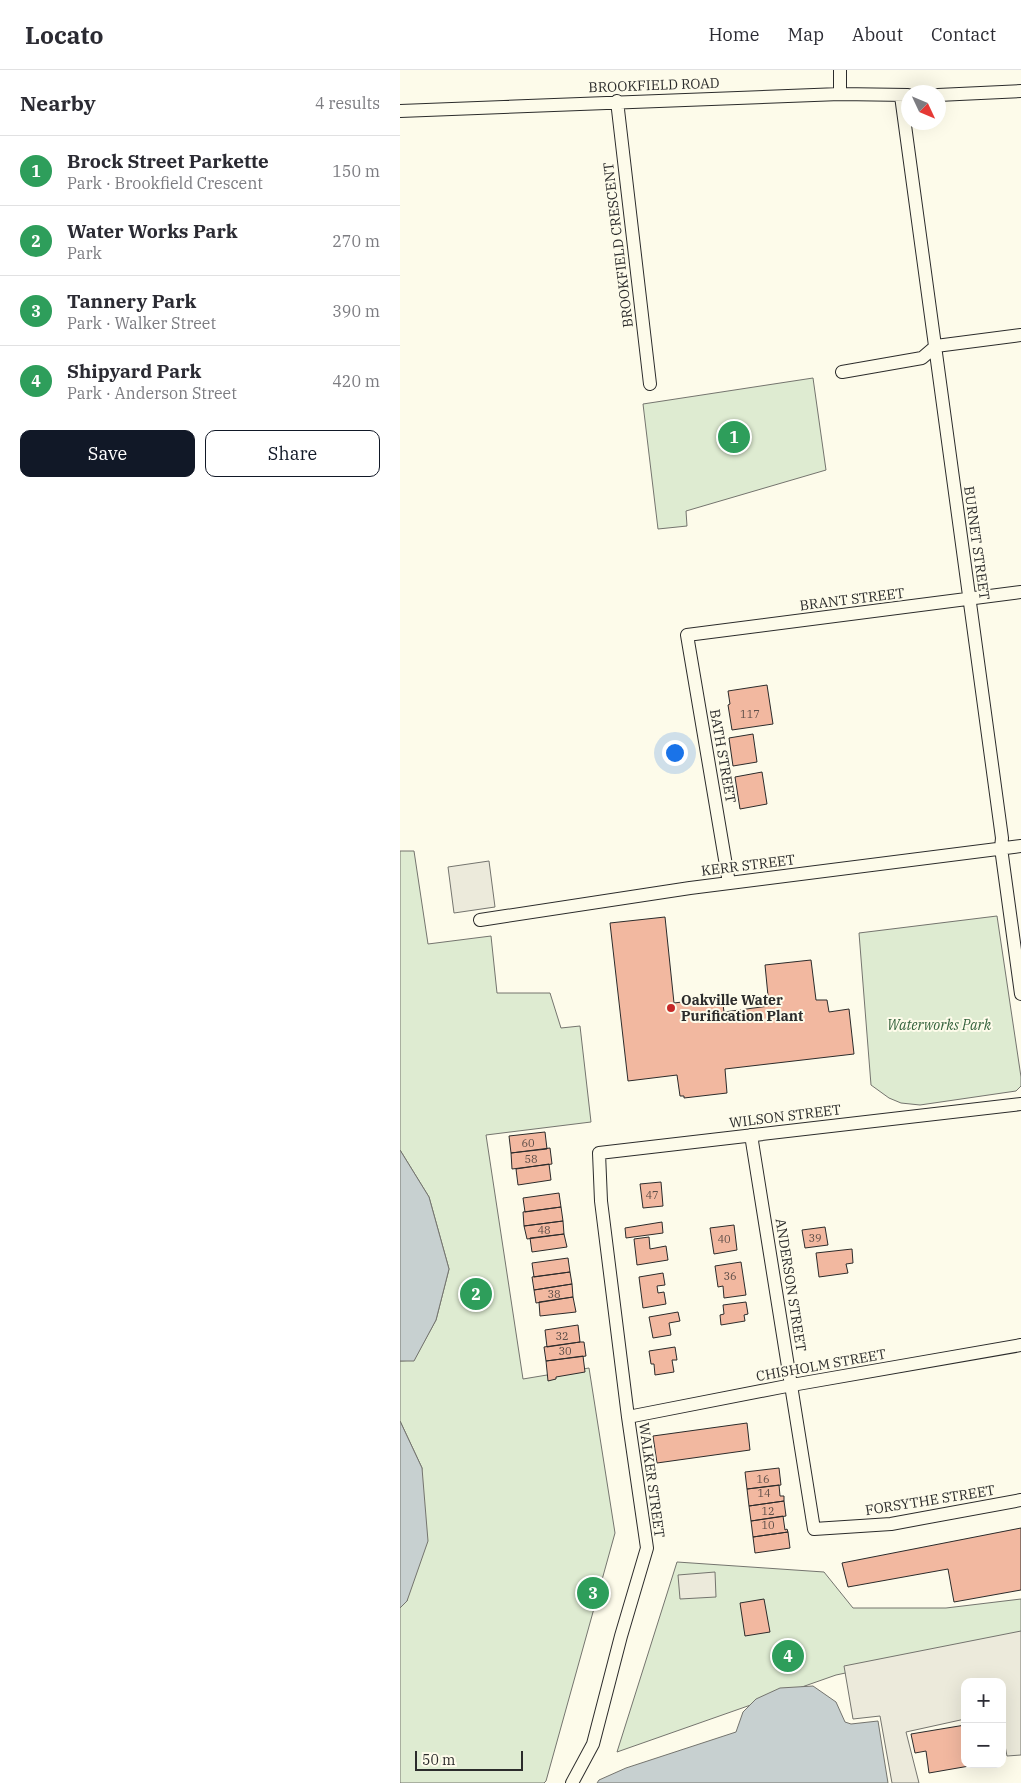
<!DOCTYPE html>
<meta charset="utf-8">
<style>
:root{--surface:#fff;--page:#f2f2f3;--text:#2b2b33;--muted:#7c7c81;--line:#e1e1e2;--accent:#111827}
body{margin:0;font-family:"IBM Plex Serif",serif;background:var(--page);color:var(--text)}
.controls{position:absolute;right:15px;bottom:15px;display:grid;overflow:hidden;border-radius:10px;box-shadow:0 5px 20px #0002}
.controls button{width:45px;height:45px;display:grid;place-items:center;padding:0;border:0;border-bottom:1px solid var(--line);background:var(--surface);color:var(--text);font:25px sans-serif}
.compass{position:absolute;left:501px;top:15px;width:45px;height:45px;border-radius:50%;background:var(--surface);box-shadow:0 5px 20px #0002;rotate:134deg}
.scale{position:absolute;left:15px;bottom:12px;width:108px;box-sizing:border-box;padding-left:5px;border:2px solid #2b2b2b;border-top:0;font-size:14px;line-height:18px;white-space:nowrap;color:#2b2b2b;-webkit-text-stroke:4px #fdfbea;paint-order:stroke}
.you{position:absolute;left:274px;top:682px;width:18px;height:18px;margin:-12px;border:4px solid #fff;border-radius:50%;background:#1a73e8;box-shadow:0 0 0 8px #1a73e833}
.badge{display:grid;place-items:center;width:32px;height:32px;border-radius:50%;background:var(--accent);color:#fff;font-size:16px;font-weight:700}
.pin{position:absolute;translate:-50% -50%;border:2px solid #fff;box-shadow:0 1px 5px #0006}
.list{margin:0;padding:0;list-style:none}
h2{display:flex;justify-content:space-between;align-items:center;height:65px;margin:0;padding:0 20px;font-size:21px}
h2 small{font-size:16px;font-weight:400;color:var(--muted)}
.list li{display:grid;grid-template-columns:32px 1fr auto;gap:15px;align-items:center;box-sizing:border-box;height:70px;padding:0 20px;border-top:1px solid var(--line)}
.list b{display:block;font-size:19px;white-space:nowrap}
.list p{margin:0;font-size:16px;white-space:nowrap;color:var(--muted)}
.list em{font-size:16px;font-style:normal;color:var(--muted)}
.actions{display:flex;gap:10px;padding:15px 20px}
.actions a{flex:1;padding:11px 0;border:1px solid var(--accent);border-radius:10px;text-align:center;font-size:18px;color:var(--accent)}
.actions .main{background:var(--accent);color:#fff}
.map{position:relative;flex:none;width:621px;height:1713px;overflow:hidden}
header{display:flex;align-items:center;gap:30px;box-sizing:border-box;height:70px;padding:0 25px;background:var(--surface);border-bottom:1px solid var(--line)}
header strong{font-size:24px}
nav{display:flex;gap:28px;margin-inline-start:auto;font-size:18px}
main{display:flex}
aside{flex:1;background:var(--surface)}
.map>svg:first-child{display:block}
</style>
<header>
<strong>Locato</strong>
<nav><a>Home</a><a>Map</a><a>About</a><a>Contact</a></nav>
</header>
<main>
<aside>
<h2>Nearby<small>4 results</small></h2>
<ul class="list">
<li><span class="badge" style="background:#2e9e5b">1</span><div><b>Brock Street Parkette</b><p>Park · Brookfield Crescent</p></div><em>150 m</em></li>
<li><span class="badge" style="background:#2e9e5b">2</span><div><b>Water Works Park</b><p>Park</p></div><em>270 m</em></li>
<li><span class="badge" style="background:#2e9e5b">3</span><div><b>Tannery Park</b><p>Park · Walker Street</p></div><em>390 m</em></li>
<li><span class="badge" style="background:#2e9e5b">4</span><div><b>Shipyard Park</b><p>Park · Anderson Street</p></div><em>420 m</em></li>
</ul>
<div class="actions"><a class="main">Save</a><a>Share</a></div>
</aside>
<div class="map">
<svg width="621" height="1713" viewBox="0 0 621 1713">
<rect width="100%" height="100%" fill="#fdfbea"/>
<path fill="#deebd1" stroke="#74746e" d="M413 308 426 400 286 441 287 456 258 459 243 334Z
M0 781H14L28 874 91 866 97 923H150L161 958 180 956 191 1052 86 1065 123 1309 189 1298 215 1463 146 1711 144 1713H0V1538L7 1531 22 1398 0 1351V1291L14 1290 36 1250 49 1199 29 1127 0 1080Z
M597 846 621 1007V1016L616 1021 520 1035 501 1033 489 1028 471 1015 459 863Z
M277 1492 424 1502 453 1538H546L621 1529V1566L436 1605 217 1682Z"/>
<path fill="#eceadb" stroke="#74746e" d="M89 791 95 837 54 843 48 797Z
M315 1502 316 1527 280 1529 278 1505Z
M621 1561V1685L607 1686 602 1660V1612H565V1649L506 1662 519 1713H492L480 1646 453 1649 444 1596Z"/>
<path fill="#c7d0d0" stroke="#74746e" d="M0 1080 29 1127 49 1199 36 1250 14 1291H0Z
M0 1351 22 1398 28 1471 7 1531 0 1538Z
M413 1616 436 1632 445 1652 451 1654 478 1651 488 1713H197L199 1710 226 1698 336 1662 343 1642 356 1629 380 1618Z"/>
<path fill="#f2b8a0" stroke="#2b2b2b" d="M367 615 373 654 332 660 328 635 330 634 328 621Z
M353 664 357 692 333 696 329 668Z
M362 702 367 734 340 739 335 707Z
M265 847 274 933 322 927 324 942 369 936 365 895 411 890 416 930H427L429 942 449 939 454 984 325 999 327 1023 284 1028V1026H280L277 1005 228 1011 210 853Z
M145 1062 147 1079 111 1083 109 1066Z
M150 1078 152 1094 112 1099 111 1083Z
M149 1094 151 1110 118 1115 116 1099Z
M261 1112 263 1136 243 1138 240 1114Z
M159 1123 161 1137 125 1142 123 1128Z
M161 1137 163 1151 124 1156 123 1142Z
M163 1151 164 1164 127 1169 124 1156Z
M262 1152 263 1163 226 1168 225 1158Z
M334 1155 337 1180 314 1184 310 1158Z
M425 1157 428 1175 405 1178 402 1160Z
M164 1164 167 1177 132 1182 130 1168Z
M249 1167 250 1179 266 1176 268 1190 237 1195 234 1169Z
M452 1179 453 1193 446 1194 448 1203 419 1207 416 1183Z
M168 1188 170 1202 134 1207 132 1193Z
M341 1192 346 1225 324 1228 323 1216 318 1217 315 1196Z
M170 1202 172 1214 134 1220 132 1207Z
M263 1203 265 1215 257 1216 258 1223 264 1222 266 1234 243 1238 239 1207Z
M172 1214 173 1227 136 1233 134 1220Z
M173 1227 176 1242 140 1246 139 1232Z
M346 1232 348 1244 344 1245 345 1251 321 1255 320 1245 324 1244 323 1235Z
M278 1242 280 1251 269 1253 271 1265 253 1268 249 1247Z
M178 1255 180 1272 147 1277 145 1260Z
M180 1272H184L186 1286 146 1291 144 1277Z
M275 1277 277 1290H272L274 1302 255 1305 254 1294H251L249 1281Z
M183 1286 185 1302 156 1307V1309L148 1311 146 1291Z
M347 1353 350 1380 257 1393 253 1366Z
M379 1398 381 1415 347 1419 345 1402Z
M379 1415 380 1426H384V1431L349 1436 347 1419Z
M384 1431 386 1446 351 1451 349 1436Z
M383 1446 385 1460 387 1459 388 1462 353 1467 351 1451Z
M621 1458V1520L554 1532 548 1499 448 1517 442 1493Z
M388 1462 390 1478 355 1483 353 1467Z
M364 1529 370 1562 345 1566 340 1533Z
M565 1655V1694L575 1695 529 1703 526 1681 515 1683 511 1664Z"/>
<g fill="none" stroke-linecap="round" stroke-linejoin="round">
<g stroke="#2b2b2b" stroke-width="14">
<path id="street" d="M440 24V0
M538 25 621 21
M501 26 602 768 601 778 621 924
M217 31 250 314
M0 41 440 24 508 25
M442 302 522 288 536 276 621 265
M329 813 287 565 621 522
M80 850 290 818 621 776
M351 1065 414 1459 491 1454 621 1430
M228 1347 392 1315 621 1275
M172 1713 193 1674 221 1566 247 1478 228 1347 201 1131 199 1083 621 1034"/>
</g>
<use href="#street" stroke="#fdfbea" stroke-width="12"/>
</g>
<circle fill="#c62828" stroke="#fdfbea" stroke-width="2" cx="271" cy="938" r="5"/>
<g text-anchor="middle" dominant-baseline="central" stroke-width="4" stroke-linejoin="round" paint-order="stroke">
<g font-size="11" fill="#5d4e48">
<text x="350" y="644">117</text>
<text x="128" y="1073">60</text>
<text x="131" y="1089">58</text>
<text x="252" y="1125">47</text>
<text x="144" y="1160">48</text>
<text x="415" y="1168">39</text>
<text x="324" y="1169">40</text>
<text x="330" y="1206">36</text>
<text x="154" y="1224">38</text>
<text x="162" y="1266">32</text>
<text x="165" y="1281">30</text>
<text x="363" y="1409">16</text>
<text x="364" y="1423">14</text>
<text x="368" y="1441">12</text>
<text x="368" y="1455">10</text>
</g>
<g font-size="14" fill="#2b2b2b" stroke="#fdfbea">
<text transform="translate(254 15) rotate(-2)">BROOKFIELD ROAD</text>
<text transform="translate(218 175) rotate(-97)">BROOKFIELD CRESCENT</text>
<text transform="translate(577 473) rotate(82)">BURNET STREET</text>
<text transform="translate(452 529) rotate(-7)">BRANT STREET</text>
<text transform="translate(323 686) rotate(80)">BATH STREET</text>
<text transform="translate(348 795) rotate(-7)">KERR STREET</text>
<text transform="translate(385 1046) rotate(-7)">WILSON STREET</text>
<text transform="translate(391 1215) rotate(81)">ANDERSON STREET</text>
<text transform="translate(421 1295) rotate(-10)">CHISHOLM STREET</text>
<text transform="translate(252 1410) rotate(82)">WALKER STREET</text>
<text transform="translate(530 1430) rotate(-9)">FORSYTHE STREET</text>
</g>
<g font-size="14" font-weight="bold" fill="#2b2b2b" stroke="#fdfbea" text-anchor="start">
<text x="281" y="930">Oakville Water<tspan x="281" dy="16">Purification Plant</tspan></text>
</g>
<g font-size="14" font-style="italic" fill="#34623c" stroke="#fdfbea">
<text x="539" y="955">Waterworks Park</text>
</g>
</g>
</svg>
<div class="controls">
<button>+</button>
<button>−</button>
</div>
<svg class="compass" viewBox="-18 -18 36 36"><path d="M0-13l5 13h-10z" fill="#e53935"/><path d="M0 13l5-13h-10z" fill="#7c7c81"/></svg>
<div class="scale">50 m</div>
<div class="you"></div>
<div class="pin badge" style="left:334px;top:367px;background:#2e9e5b">1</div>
<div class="pin badge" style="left:76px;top:1224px;background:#2e9e5b">2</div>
<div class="pin badge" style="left:193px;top:1523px;background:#2e9e5b">3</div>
<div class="pin badge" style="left:388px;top:1586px;background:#2e9e5b">4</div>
</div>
</main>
